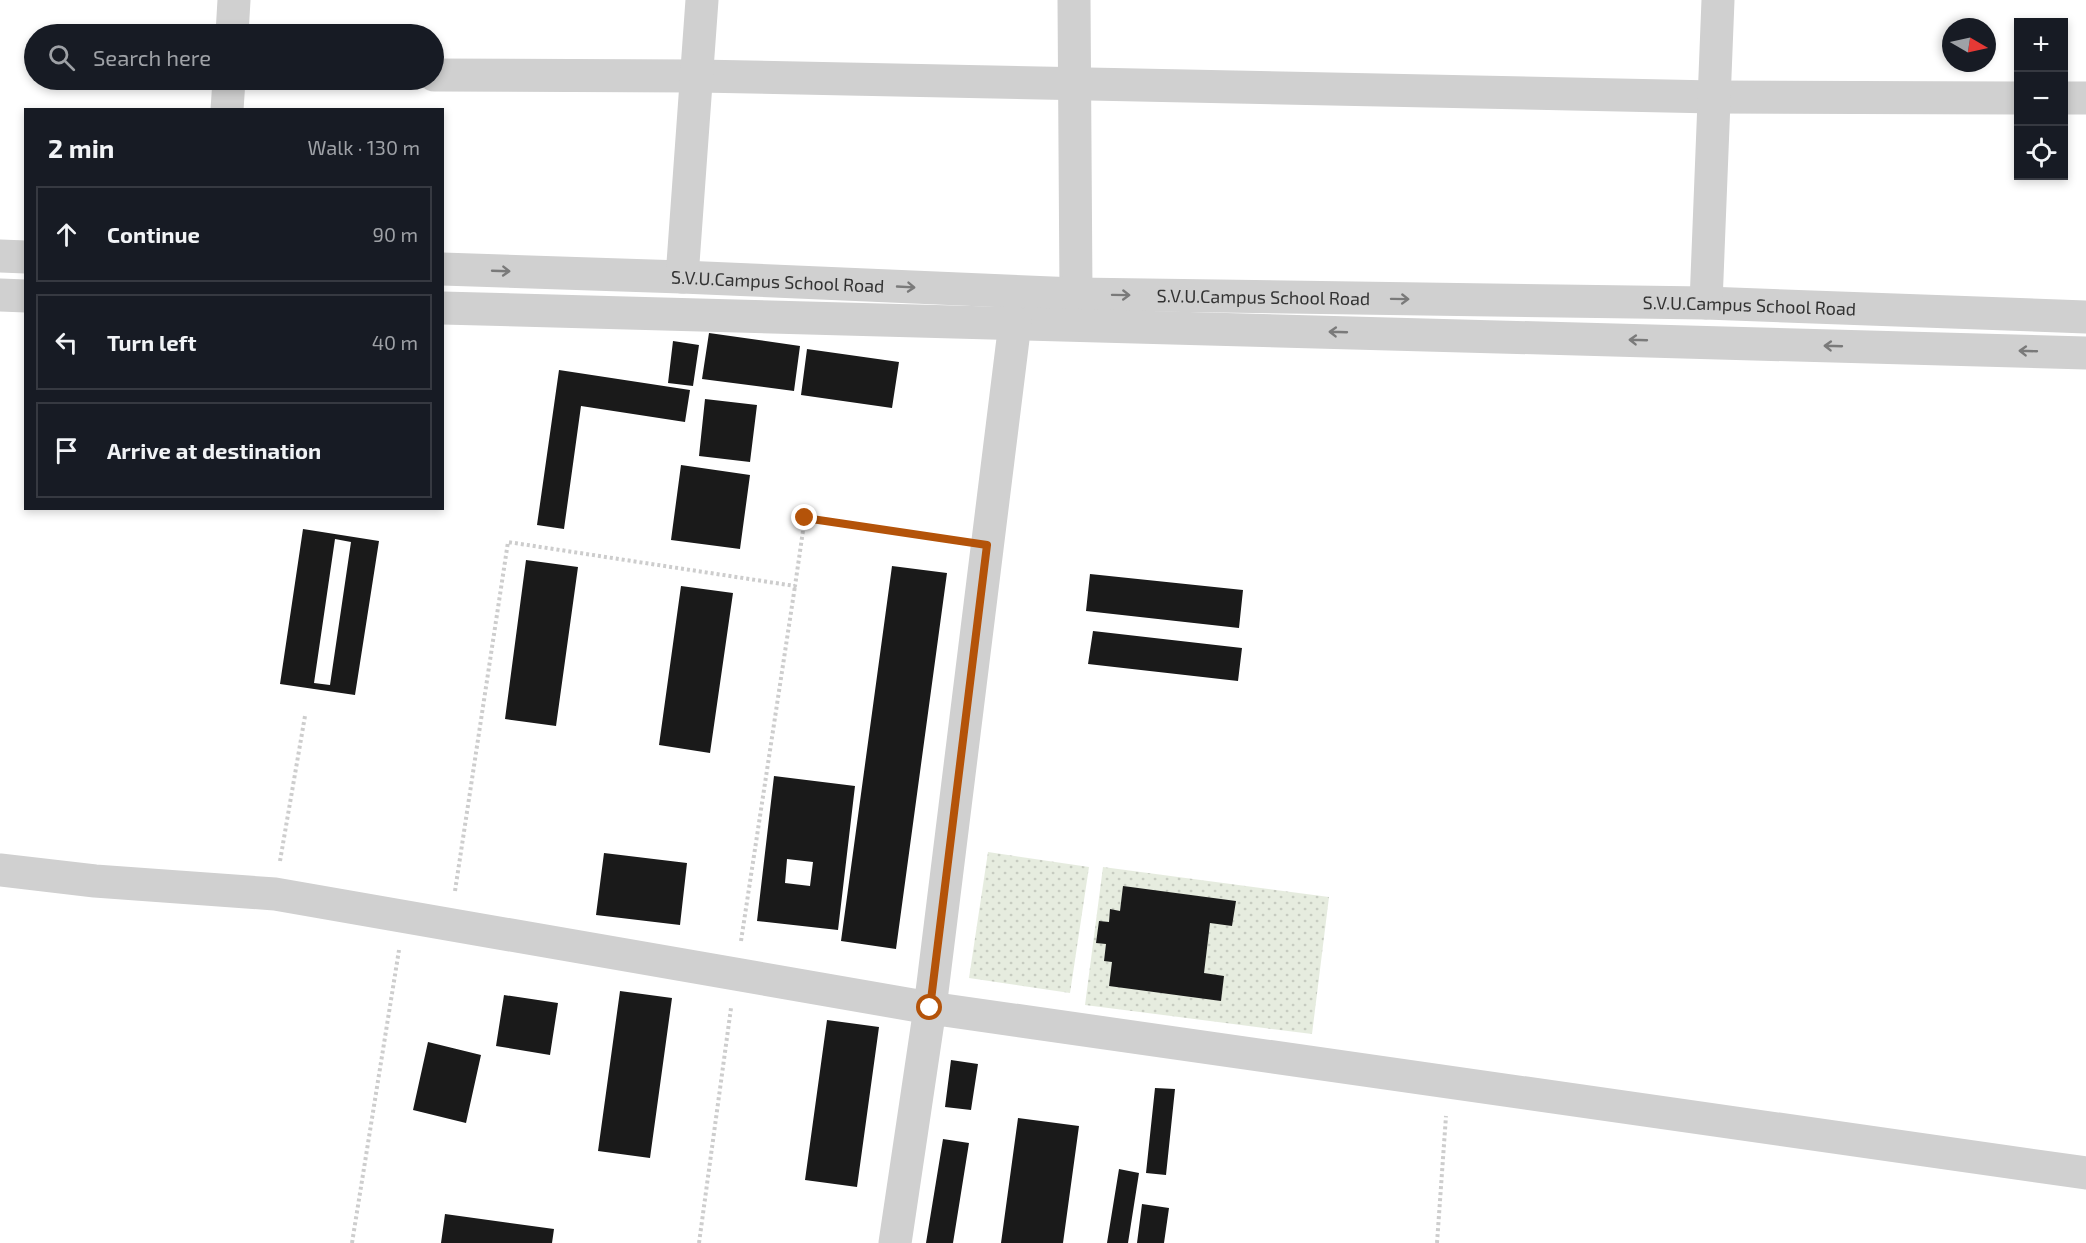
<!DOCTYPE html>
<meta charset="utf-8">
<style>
:root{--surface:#171b24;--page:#20242c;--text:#f1f3f6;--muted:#9ea1a6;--line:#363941}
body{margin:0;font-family:"Exo 2",sans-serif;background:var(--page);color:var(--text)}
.controls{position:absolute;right:18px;top:18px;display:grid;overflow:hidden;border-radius:0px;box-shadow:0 3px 9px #0003}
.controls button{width:54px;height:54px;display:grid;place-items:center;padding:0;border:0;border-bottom:2px solid var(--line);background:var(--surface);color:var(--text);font:30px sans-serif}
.compass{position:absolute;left:1942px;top:18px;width:54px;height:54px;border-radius:50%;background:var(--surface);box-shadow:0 3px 9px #0003;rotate:99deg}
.stop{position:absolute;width:18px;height:18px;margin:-14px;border:4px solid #b45309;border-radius:50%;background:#fff}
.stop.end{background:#b45309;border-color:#fff;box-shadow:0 2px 6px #0008}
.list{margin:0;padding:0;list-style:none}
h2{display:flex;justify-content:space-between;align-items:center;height:78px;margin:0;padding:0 24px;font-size:26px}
h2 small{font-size:20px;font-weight:400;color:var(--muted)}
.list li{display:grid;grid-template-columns:39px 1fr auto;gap:18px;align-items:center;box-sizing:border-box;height:96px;margin:0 12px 12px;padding:0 12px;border:2px solid var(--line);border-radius:0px}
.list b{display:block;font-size:22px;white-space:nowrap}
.list em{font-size:20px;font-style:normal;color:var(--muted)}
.icon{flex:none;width:33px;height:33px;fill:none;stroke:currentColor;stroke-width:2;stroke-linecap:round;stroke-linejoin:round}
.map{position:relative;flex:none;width:2086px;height:1243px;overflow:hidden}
.search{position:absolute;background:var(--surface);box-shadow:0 3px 9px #0003;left:24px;top:24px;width:420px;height:66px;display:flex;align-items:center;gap:15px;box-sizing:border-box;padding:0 21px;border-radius:33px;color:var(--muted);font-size:22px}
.panel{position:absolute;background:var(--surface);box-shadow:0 3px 9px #0003;left:24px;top:108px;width:420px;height:402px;border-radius:0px}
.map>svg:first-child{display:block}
</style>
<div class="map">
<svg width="2086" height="1243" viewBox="0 0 2086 1243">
<defs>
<pattern id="green-dots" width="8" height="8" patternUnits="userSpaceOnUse" patternTransform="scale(1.5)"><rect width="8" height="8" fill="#e6ecdf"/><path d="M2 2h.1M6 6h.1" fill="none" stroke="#c6cbc0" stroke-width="1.8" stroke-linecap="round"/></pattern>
</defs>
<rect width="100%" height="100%" fill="#fff"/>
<path fill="url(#green-dots)" d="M988 852 1089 867 1070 993 969 978Z
M1103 867 1329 897 1312 1034 1085 1005Z"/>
<path fill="#1a1a1a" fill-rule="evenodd" d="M709 333 800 346 794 391 702 379Z
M673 341 699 345 693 386 668 383Z
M807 349 899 362 892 408 801 395Z
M559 370 690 390 685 422 581 406 564 529 537 525Z
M705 399 757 405 750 462 699 456Z
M681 465 750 475 740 549 671 540Z
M303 529 379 541 355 695 280 684ZM335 539 351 542 330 685 314 683Z
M526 560 578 567 556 726 505 719Z
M892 566 947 573 896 949 841 941Z
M1090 574 1243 590 1239 628 1086 611Z
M681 586 733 593 710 753 659 745Z
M1093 631 1242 648 1238 681 1088 664Z
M774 776 855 786 838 930 757 921ZM787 859 813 862 810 886 785 883Z
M604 853 687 863 680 925 596 915Z
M1123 886 1236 901 1232 926 1210 923 1204 973 1224 976 1221 1001 1109 986 1112 962 1104 961 1106 944 1096 943 1099 921 1109 922 1110 909 1120 911Z
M620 991 672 998 650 1158 598 1151Z
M504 995 558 1003 550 1055 496 1046Z
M827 1020 879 1027 857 1187 805 1180Z
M428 1042 481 1055 466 1123 413 1110Z
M951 1060 978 1064 971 1110 945 1107Z
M1155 1088 1175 1089 1166 1175 1146 1173Z
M1018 1118 1079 1126 1063 1243H1001Z
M943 1139 969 1143 953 1243H926Z
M1119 1169 1139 1173 1128 1243H1107Z
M1142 1204 1169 1208 1164 1243H1137Z
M445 1214 554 1229 552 1243H441Z"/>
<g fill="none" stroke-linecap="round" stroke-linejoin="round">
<path stroke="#cdcdcd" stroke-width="4" stroke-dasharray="3 3" stroke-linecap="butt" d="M280 861 305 716
M455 891 508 542 795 586 805 517 953 540
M741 941 795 586
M352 1243 399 950
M699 1243 731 1008
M1437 1243 1446 1116"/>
<g stroke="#d0d0d0" stroke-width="33">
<path d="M1074 0 1076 294"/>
<path d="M232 34 234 0"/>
<path d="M434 75 698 76 1714 97 2018 98"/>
<path d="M2064 98H2086"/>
<path d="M227 110 229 80"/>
<path d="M0 256 26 257"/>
<path id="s1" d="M442 269 682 277 1076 294 1706 303 2086 317"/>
<path d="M682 277 702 0"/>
<path d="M0 295 26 296"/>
<path d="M1706 303 1718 0"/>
<path d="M442 308 2086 353"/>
<path d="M0 870 95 881 275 894 930 1008 1015 323"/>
<path d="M895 1243 930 1008 2086 1173"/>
</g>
</g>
<defs><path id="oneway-shaft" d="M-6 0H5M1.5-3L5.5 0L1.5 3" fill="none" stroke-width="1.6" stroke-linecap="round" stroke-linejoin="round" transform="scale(1.5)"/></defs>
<g stroke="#7a7a7a">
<use href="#oneway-shaft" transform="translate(501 271) rotate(2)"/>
<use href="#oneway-shaft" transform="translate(906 287) rotate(3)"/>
<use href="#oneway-shaft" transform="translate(1121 295) rotate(1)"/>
<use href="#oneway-shaft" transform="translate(1400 299) rotate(1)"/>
<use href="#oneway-shaft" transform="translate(1338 332) rotate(-178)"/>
<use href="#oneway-shaft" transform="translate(1638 340) rotate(-178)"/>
<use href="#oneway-shaft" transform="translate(1833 346) rotate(-178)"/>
<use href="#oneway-shaft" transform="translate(2028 351) rotate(-178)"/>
</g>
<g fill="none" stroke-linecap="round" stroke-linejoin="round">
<path stroke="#b45309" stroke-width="8" d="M805 518 987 545 930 1008"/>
</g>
<g text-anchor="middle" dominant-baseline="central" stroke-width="6" stroke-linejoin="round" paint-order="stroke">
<g font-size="18" fill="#333" stroke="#fff">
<text stroke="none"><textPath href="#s1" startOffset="336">S.V.U.Campus School Road</textPath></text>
<text stroke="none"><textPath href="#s1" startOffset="822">S.V.U.Campus School Road</textPath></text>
<text stroke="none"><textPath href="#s1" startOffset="1308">S.V.U.Campus School Road</textPath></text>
</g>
</g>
</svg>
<div class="controls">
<button>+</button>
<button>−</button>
<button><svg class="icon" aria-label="locate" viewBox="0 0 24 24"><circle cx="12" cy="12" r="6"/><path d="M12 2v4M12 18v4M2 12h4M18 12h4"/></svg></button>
</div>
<svg class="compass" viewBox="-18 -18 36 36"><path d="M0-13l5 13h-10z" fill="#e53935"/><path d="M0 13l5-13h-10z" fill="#9ea1a6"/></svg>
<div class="stop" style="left:930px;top:1008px"></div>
<div class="stop end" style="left:805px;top:518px"></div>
<div class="search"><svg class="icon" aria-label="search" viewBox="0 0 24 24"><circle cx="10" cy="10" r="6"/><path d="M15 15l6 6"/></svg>Search here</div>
<section class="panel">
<h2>2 min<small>Walk · 130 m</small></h2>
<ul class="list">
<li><svg class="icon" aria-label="ahead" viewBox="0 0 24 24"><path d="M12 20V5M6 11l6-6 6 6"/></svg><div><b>Continue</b></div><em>90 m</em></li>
<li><svg class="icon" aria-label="left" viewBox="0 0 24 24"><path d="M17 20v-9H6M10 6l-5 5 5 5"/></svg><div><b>Turn left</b></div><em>40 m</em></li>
<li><svg class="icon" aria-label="arrive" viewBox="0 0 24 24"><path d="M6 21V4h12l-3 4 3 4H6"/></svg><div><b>Arrive at destination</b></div></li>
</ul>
</section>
</div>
